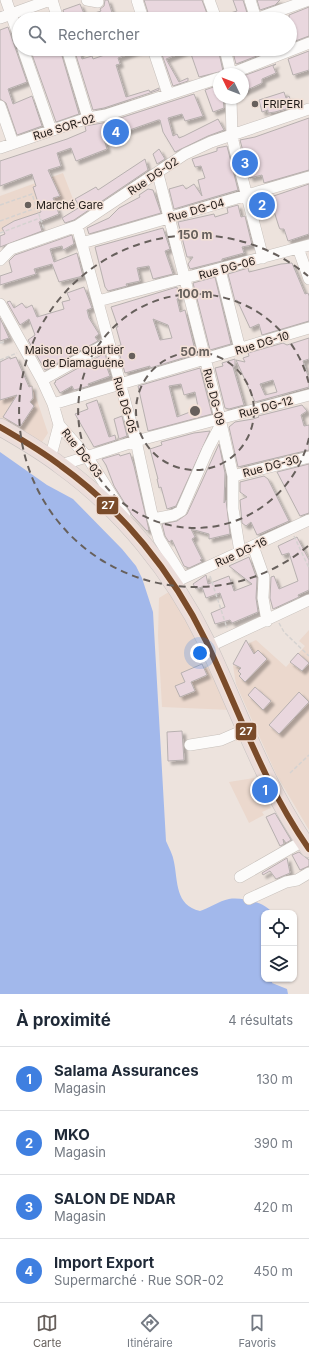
<!DOCTYPE html>
<html lang="fr">
<meta charset="utf-8">
<style>
:root{--surface:#fff;--page:#f2f2f3;--text:#1f2937;--muted:#747a83;--line:#e0e1e3;--accent:#67605c}
body{margin:0;font-family:Inter,sans-serif;background:var(--page);color:var(--text)}
.controls{position:absolute;right:12px;bottom:12px;display:grid;overflow:hidden;border-radius:8px;box-shadow:0 1px 3px #0004}
.controls button{width:36px;height:36px;display:grid;place-items:center;padding:0;border:0;border-bottom:1px solid var(--line);background:var(--surface);color:var(--text);font:20px sans-serif}
.compass{position:absolute;left:213px;top:68px;width:36px;height:36px;border-radius:50%;background:var(--surface);box-shadow:0 1px 3px #0004;rotate:313deg}
.you{position:absolute;left:200px;top:653px;width:14px;height:14px;margin:-10px;border:3px solid #fff;border-radius:50%;background:#1a73e8;box-shadow:0 0 0 6px #1a73e833}
.badge{display:grid;place-items:center;width:26px;height:26px;border-radius:50%;background:var(--accent);color:#fff;font-size:13px;font-weight:700}
.pin{position:absolute;translate:-50% -50%;border:2px solid #fff;box-shadow:0 1px 4px #0006}
.list{margin:0;padding:0;list-style:none}
h2{display:flex;justify-content:space-between;align-items:center;height:52px;margin:0;padding:0 16px;font-size:17px}
h2 small{font-size:13px;font-weight:400;color:var(--muted)}
.list li{display:grid;grid-template-columns:26px 1fr auto;gap:12px;align-items:center;box-sizing:border-box;height:64px;padding:0 16px;border-top:1px solid var(--line)}
.list b{display:block;font-size:15px;white-space:nowrap}
.list p{margin:0;font-size:13px;white-space:nowrap;color:var(--muted)}
.list em{font-size:13px;font-style:normal;color:var(--muted)}
.icon{flex:none;width:22px;height:22px;fill:none;stroke:currentColor;stroke-width:2;stroke-linecap:round;stroke-linejoin:round}
.map{position:relative;flex:none;width:309px;height:994px;overflow:hidden}
.search{position:absolute;background:var(--surface);box-shadow:0 1px 3px #0004;left:12px;right:12px;top:12px;height:44px;display:flex;align-items:center;gap:10px;box-sizing:border-box;padding:0 14px;border-radius:22px;color:var(--muted);font-size:15px}
.sheet{height:308px;background:var(--surface)}
nav{display:flex;justify-content:space-around;align-items:center;box-sizing:border-box;height:56px;border-top:1px solid var(--line);background:var(--surface);font-size:11px;color:var(--muted)}
nav a{display:grid;justify-items:center;gap:2px}
nav .on{color:var(--accent)}
.map>svg:first-child{display:block}
</style>
<div class="map">
<svg width="309" height="994" viewBox="0 0 309 994">
<defs>
<filter id="shadow"><feDropShadow dx="3.5" dy="3.5" stdDeviation="1" flood-color="#0004"/></filter>
</defs>
<rect width="100%" height="100%" fill="#ede3dd"/>
<path fill="#ebd8cd" d="M63 173 73 199 40 211 41 217 0 232V196Z
M32 385 48 433 38 448 0 425V394Z
M172 590 231 710 162 707 158 636 159 598Z
M309 630V830L276 774 236 684 233 666 243 646 256 640 286 667 305 646 299 641Z
M254 778 271 808 262 812 264 815 249 823 229 782Z"/>
<path fill="#a2b8eb" d="M0 452 47 485 73 499 122 549 136 566 142 578 153 612 166 841C169 848 173 855 174 862 178 882 175 905 200 911 209 908 219 901 229 899 241 897 266 902 272 913H264V979H273L272 983 287 989 288 994H0Z"/>
<path fill="#e9d7de" stroke="#b7b0af" fill-rule="evenodd" filter="url(#shadow)" d="M105 0H108L114 19H65L63 10 80 4 85 16 101 11 100 9 104 6Z
M144 0H202L209 19H150Z
M233 0H243L249 19H229L227 14 237 11Z
M257 0H280L275 5 260 10Z
M309 7V36L290 43 289 15Z
M8 27 27 82 8 89 13 104 32 96 42 126 17 135 6 103 0 99V30Z
M30 49H60L79 114 56 122Z
M74 49H79L82 59 92 56 93 59 116 51V49H142L118 58 120 64 116 65 126 97 149 90 150 92 159 88V90L104 108 93 110Z
M160 49H191L166 59 179 82 188 78V81L173 86Z
M208 49H213L215 54 219 53 223 71 199 77 191 54Z
M232 49H275L236 64Z
M309 51V70L293 75 288 59Z
M276 64 273 66 276 73 262 79V83L243 92V76Z
M219 85V98H223L224 108 213 112 205 90Z
M284 92 286 98 289 96 293 107 275 112 268 113V110L262 112 259 100Z
M194 94 203 116 185 121 182 114 168 118 173 136 177 134 179 138 184 136 218 119 224 130 208 136 175 152 163 132 160 120H158L104 139 107 149 76 161 71 148 57 153 61 166 48 170 60 196 53 198 59 214 39 222 42 231 0 247V236L5 234 2 228 14 221 41 212 33 187 36 186 32 174 0 186V161L67 139 86 131 85 126 108 122Z
M309 118V170L264 183 262 175 250 178 240 140 255 137Z
M227 146 238 190 174 209 169 189 183 185 186 189 194 184 202 196 198 180 205 178 201 166 195 167 192 159 217 151V148Z
M159 149 165 159 157 164 153 154Z
M145 159 148 170 74 220 65 223 62 218 80 207 75 199 96 187 98 190Z
M309 184V234L288 241 284 229H280L279 227 273 208 258 212 256 202Z
M148 189 153 190 161 213 89 234 87 228 109 218 119 208 140 197 139 195Z
M238 205 241 217 245 216 252 245 242 247 244 253 222 259V261L190 269 188 264 193 257H187L178 222 214 214 215 217 228 213 227 208Z
M163 228 170 249 165 251 173 274 153 279 149 266 137 268 140 281 126 284 127 286 108 291 105 287 95 247Z
M72 235 74 244 63 250 62 246 50 249 54 262 77 253 83 276 59 282 52 264 34 269 36 274 0 285V276L12 272 9 261 15 255Z
M292 263 305 294 308 293 309 296V321L262 335 259 324 250 328 237 300 235 301 228 274 248 268 249 272 281 264Z
M215 277 231 344 210 350 193 283Z
M84 287 92 308 87 310 89 318 99 334 95 337 98 341 45 370 28 340 35 335 29 319 20 325 7 302 10 301 14 308 22 303 26 308 32 305 37 317 64 309 62 302 70 300 67 293Z
M177 287 179 298 177 299 180 312 185 310 196 354 150 368V366L125 373 117 346 121 345 116 327H118L111 307ZM153 319 168 325 172 338 160 340Z
M0 318 9 338 0 341Z
M309 338V359L303 361 309 379V387L255 402 236 360 245 362 243 358 249 356 248 353 283 343 287 345ZM273 380 277 392 265 395 260 384Z
M105 353 107 361 105 362 110 376 88 384 89 386 74 390 72 386 60 393 54 383 56 382 55 381Z
M10 357V359L16 357 29 387 32 386 33 398 30 402 34 406 20 427 3 417 17 395 0 400V362Z
M235 359V366L233 367 244 405 229 409 225 408 215 368 223 366 222 363Z
M200 368 212 414 148 431 138 386ZM181 384 184 395 195 392 198 407 189 410 190 412 177 417 169 386Z
M97 400 109 437 115 435 116 440 94 447 75 414 88 409 86 404Z
M302 405 307 411 301 415 304 426 309 425V450L238 467 229 427 235 422 253 419 259 417 258 416Z
M122 416 127 436 119 439 114 419Z
M210 431 176 506 167 509 161 487 159 488 157 479H158L150 449 162 445 161 442 194 433Z
M219 444 225 473 224 503 226 500 230 534 209 539V534L191 529 195 537 192 539 202 559 200 560 202 562 189 568 184 566 172 540 169 542 165 536 162 524 177 521 187 514Z
M130 453 134 466 149 530 147 531 132 515 114 486 106 465 102 459 119 454 120 456Z
M309 464V513L300 516 277 472Z
M264 476 268 479 289 521 257 535 251 522 246 526 242 523 240 500 247 497 240 492V482Z
M297 537 309 560V590L298 595 299 597 273 609 270 598 271 577 274 576 279 589 298 581 289 553 282 555 278 546Z
M249 557 257 579 256 598 258 612 232 623 230 620 215 624 211 613 225 607 220 593 206 598 202 587 196 589 193 584 206 575 208 584 229 576 234 591 252 584 229 566Z
M246 640 254 654 258 650 267 659 245 682 239 676 241 674 238 671 241 668 233 664Z
M298 653 309 663 302 671 290 662Z
M202 664 207 675 191 682 195 691 180 697 175 686 185 682 181 673Z
M255 687 271 701 263 710 248 695Z
M299 692 309 702 279 734 269 725Z
M182 731 184 760 168 761 167 732Z
M275 813 291 840 286 843 283 839 284 844 280 846 266 817Z
M299 852 309 860V866L300 870 292 855Z
M287 858 290 873 276 879 270 871 263 875 262 873Z"/>
<g fill="none" stroke-linecap="round" stroke-linejoin="round">
<g stroke="#c7c0bb" stroke-width="12">
<path id="minor" d="M6 0 19 37
M52 0 58 19
M87 0 98 2
M137 0 143 19
M209 0 216 19
M250 0 256 19
M0 18 50 0
M256 19 309 0
M23 49 51 130
M67 49 88 118
M153 49 168 94
M225 49 231 74
M230 74 309 43
M231 98 232 136 235 150 263 258
M0 106 13 143
M0 148 88 118 106 115 219 78
M158 174 216 401 233 476V509L240 552
M77 226 136 441 153 519 159 539 183 578
M82 243 309 177
M298 248 309 279
M0 260 11 249 77 226 185 154 211 142 309 109
M220 270 240 349
M98 301 309 245
M0 304 42 380 53 404 59 425 88 458 125 516
M42 380 108 343
M53 404 309 328
M50 459 59 425
M61 465 136 441 309 395
M233 476 309 457
M153 519 174 515 181 511 208 449 221 424
M253 546 264 577 263 598 267 621
M177 581 309 520
M208 647 309 600
M190 745 221 740 244 730
M240 877 303 841
M249 899 286 882 297 880 309 873"/>
</g>
<g stroke="#c7c2c0" stroke-width="18">
<path id="highway" d="M0 427C21 439 42 451 61 466 122 510 173 573 206 641 239 711 264 785 309 849"/>
</g>
<path stroke="#d5d2d0" stroke-width="1.5" stroke-dasharray="4 2" stroke-linecap="butt" d="M0 205 32 194 44 229
M0 221 36 208
M0 233 40 218
M0 343 4 342
M0 360 17 353
M294 536 309 568
M210 576 227 628
M279 623 284 632 309 656
M290 773 309 755"/>
<use href="#minor" stroke="#fcfbfa" stroke-width="11"/>
<use href="#highway" stroke="#ebddda" stroke-width="17"/>
<g stroke="#f3e1d7" stroke-width="9">
<path id="bus-1" d="M0 427C21 439 42 451 61 466 122 510 173 573 206 641 239 711 264 785 309 849"/>
</g>
<use href="#bus-1" stroke="#7a4b2a" stroke-width="6"/>
</g>
<g fill="none" stroke="#67605c" stroke-width="2" stroke-dasharray="7 5">
<circle cx="195" cy="411" r="59"/>
<path d="M309 438A117 117 0 1 1 309 384"/>
<path d="M308 546A176 176 0 1 1 308 276"/>
</g>
<g fill="#67605c" stroke="#f3e1d7" stroke-width="1.5">
<circle cx="255" cy="104" r="4"/>
<circle cx="28" cy="205" r="4"/>
<circle cx="132" cy="356" r="4"/>
</g>
<g text-anchor="middle" dominant-baseline="central" stroke-width="3" stroke-linejoin="round" paint-order="stroke">
<g font-size="11" fill="#1f1916" stroke="#f3e1d7" text-anchor="start">
<text x="263" y="104">FRIPERI</text>
<text x="36" y="205">Marché Gare</text>
<text x="124" y="350" text-anchor="end">Maison de Quartier<tspan x="124" dy="13">de Diamaguéne</tspan></text>
</g>
<g font-size="11" fill="#1f1916" stroke="#f3e1d7">
<text transform="translate(64 127) rotate(-17)">Rue SOR-02</text>
<text transform="translate(153 176) rotate(-34)">Rue DG-02</text>
<text transform="translate(196 210) rotate(-16)">Rue DG-04</text>
<text transform="translate(227 268) rotate(-15)">Rue DG-06</text>
<text transform="translate(262 343) rotate(-17)">Rue DG-10</text>
<text transform="translate(214 397) rotate(76)">Rue DG-09</text>
<text transform="translate(125 405) rotate(74)">Rue DG-05</text>
<text transform="translate(266 407) rotate(-15)">Rue DG-12</text>
<text transform="translate(82 453) rotate(52)">Rue DG-03</text>
<text transform="translate(271 466) rotate(-15)">Rue DG-30</text>
<text transform="translate(241 552) rotate(-25)">Rue DG-16</text>
</g>
</g>
<circle cx="195" cy="411" r="6" fill="#67605c" stroke="#f3e1d7" stroke-width="2"/>
<g font-size="12" text-anchor="middle" font-weight="bold" fill="#67605c" stroke="#f3e1d7" stroke-width="3" stroke-linejoin="round" paint-order="stroke">
<text x="195" y="239">150 m</text>
<text x="195" y="298">100 m</text>
<text x="195" y="356">50 m</text>
</g>
<g stroke="#f3e1d7" stroke-width="1.5">
<rect x="96" y="496" width="23" height="19" rx="4" fill="#7a4b2a"/>
<rect x="235" y="722" width="22" height="19" rx="4" fill="#7a4b2a"/>
</g>
<g font-size="11" text-anchor="middle" font-weight="bold" fill="#fff">
<text x="108" y="509">27</text>
<text x="246" y="735">27</text>
</g>
</svg>
<div class="controls">
<button><svg class="icon" aria-label="locate" viewBox="0 0 24 24"><circle cx="12" cy="12" r="6"/><path d="M12 2v4M12 18v4M2 12h4M18 12h4"/></svg></button>
<button><svg class="icon" aria-label="layers" viewBox="0 0 24 24"><path d="M12 4l9 5-9 5-9-5zM3 14l9 5 9-5"/></svg></button>
</div>
<svg class="compass" viewBox="-18 -18 36 36"><path d="M0-13l5 13h-10z" fill="#e53935"/><path d="M0 13l5-13h-10z" fill="#747a83"/></svg>
<div class="you"></div>
<div class="pin badge" style="left:265px;top:790px;background:#3f7fe0">1</div>
<div class="pin badge" style="left:262px;top:205px;background:#3f7fe0">2</div>
<div class="pin badge" style="left:245px;top:163px;background:#3f7fe0">3</div>
<div class="pin badge" style="left:116px;top:132px;background:#3f7fe0">4</div>
<div class="search"><svg class="icon" aria-label="search" viewBox="0 0 24 24"><circle cx="10" cy="10" r="6"/><path d="M15 15l6 6"/></svg>Rechercher</div>
</div>
<section class="sheet">
<h2>À proximité<small>4 résultats</small></h2>
<ul class="list">
<li><span class="badge" style="background:#3f7fe0">1</span><div><b>Salama Assurances</b><p>Magasin</p></div><em>130 m</em></li>
<li><span class="badge" style="background:#3f7fe0">2</span><div><b>MKO</b><p>Magasin</p></div><em>390 m</em></li>
<li><span class="badge" style="background:#3f7fe0">3</span><div><b>SALON DE NDAR</b><p>Magasin</p></div><em>420 m</em></li>
<li><span class="badge" style="background:#3f7fe0">4</span><div><b>Import Export</b><p>Supermarché · Rue SOR-02</p></div><em>450 m</em></li>
</ul>
</section>
<nav>
<a class="on"><svg class="icon" aria-label="map" viewBox="0 0 24 24"><path d="M3 6l6-2 6 2 6-2v14l-6 2-6-2-6 2zM9 4v14M15 6v14"/></svg>Carte</a>
<a><svg class="icon" aria-label="directions" viewBox="0 0 24 24"><path d="M12 3l9 9-9 9-9-9zM9 14v-3h6M13 9l2 2-2 2"/></svg>Itinéraire</a>
<a><svg class="icon" aria-label="saved" viewBox="0 0 24 24"><path d="M7 4h10v16l-5-4-5 4z"/></svg>Favoris</a>
</nav>
